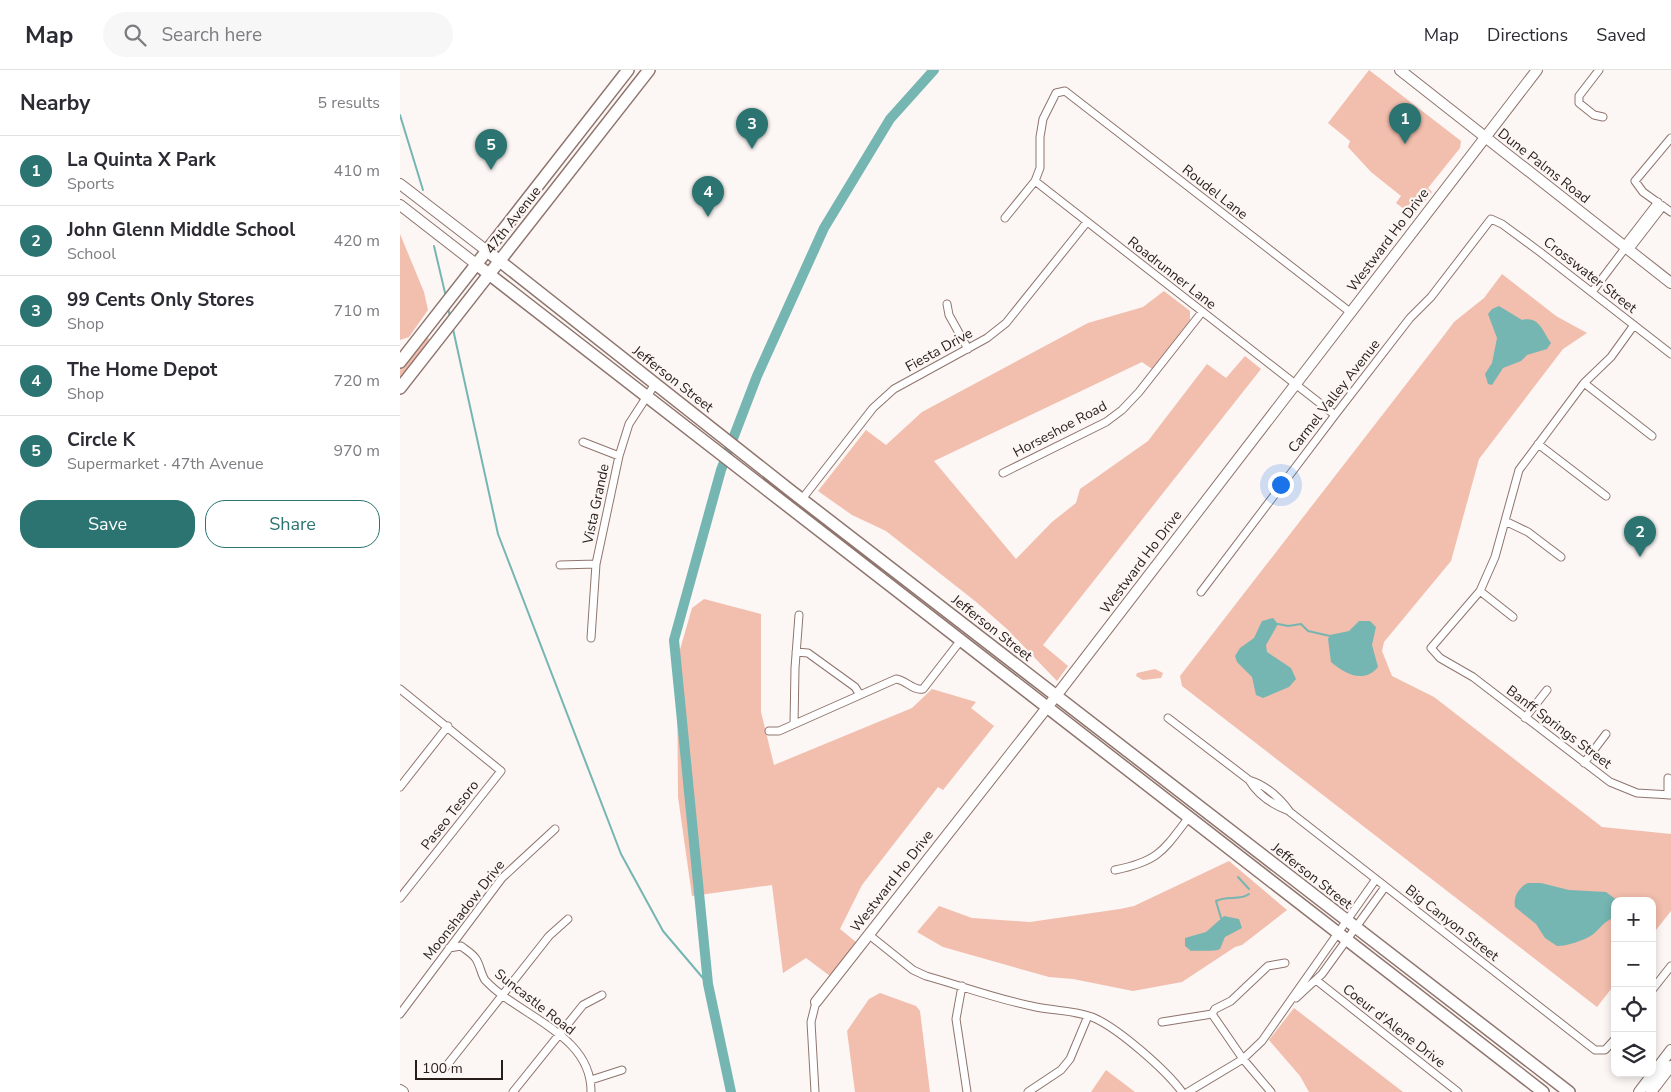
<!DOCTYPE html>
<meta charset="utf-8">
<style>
:root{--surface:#fff;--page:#f7f7f7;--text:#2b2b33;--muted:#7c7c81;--line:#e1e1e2;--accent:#2b7471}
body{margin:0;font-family:"Nunito Sans",sans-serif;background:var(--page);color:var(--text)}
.controls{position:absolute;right:15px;bottom:15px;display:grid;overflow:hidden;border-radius:10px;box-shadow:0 2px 8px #0003}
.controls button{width:45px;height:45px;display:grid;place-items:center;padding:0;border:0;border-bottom:1px solid var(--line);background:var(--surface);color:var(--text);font:25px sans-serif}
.scale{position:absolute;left:15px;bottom:12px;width:88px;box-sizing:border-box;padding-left:5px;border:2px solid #271d19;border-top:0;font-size:14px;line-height:18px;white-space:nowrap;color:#271d19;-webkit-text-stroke:4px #fcf6f4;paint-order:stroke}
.you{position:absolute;left:880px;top:414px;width:18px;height:18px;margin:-12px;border:4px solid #fff;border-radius:50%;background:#1a73e8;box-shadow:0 0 0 8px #1a73e833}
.badge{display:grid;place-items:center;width:32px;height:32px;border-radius:50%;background:var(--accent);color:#fff;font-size:16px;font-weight:700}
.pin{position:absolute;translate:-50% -41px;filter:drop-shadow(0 1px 2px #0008)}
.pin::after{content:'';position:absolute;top:26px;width:18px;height:15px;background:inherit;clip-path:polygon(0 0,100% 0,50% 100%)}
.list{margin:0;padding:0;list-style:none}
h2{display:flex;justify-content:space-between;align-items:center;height:65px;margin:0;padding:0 20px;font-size:21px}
h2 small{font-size:16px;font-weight:400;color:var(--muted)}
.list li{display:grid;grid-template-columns:32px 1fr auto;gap:15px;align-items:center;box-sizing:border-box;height:70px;padding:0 20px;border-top:1px solid var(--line)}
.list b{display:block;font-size:19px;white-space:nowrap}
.list p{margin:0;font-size:16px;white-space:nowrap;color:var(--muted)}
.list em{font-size:16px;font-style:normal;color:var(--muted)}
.actions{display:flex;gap:10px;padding:15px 20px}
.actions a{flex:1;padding:11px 0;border:1px solid var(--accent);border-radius:20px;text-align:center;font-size:18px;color:var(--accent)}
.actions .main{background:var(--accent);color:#fff}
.icon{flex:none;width:28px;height:28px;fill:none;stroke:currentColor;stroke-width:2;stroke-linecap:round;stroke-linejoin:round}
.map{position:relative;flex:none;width:1271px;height:1022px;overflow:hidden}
header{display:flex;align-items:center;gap:30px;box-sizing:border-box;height:70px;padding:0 25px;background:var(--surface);border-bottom:1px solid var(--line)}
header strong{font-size:24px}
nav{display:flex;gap:28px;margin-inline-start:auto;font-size:18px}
.search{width:350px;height:45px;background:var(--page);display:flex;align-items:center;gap:12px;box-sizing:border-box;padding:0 18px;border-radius:28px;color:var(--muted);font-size:19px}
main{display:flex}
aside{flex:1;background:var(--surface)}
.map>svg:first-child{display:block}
</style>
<header>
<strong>Map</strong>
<div class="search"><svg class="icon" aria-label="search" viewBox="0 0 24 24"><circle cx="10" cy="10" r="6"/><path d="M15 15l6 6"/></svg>Search here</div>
<nav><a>Map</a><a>Directions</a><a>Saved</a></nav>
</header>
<main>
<aside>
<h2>Nearby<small>5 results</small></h2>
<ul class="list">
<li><span class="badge">1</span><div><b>La Quinta X Park</b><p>Sports</p></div><em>410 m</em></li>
<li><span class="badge">2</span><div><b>John Glenn Middle School</b><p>School</p></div><em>420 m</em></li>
<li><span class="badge">3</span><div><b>99 Cents Only Stores</b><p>Shop</p></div><em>710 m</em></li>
<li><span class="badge">4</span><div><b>The Home Depot</b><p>Shop</p></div><em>720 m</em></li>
<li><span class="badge">5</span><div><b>Circle K</b><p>Supermarket · 47th Avenue</p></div><em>970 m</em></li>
</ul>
<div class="actions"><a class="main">Save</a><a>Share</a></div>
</aside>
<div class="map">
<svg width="1271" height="1022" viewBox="0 0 1271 1022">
<rect width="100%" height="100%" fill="#fcf6f4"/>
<path fill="#f2bead" d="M969 0 1061 71 1060 78 1028 118 1032 122 1013 146 996 133 1001 126 971 102 948 77 950 71 928 53Z
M0 164 24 222 28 240 9 267 0 270Z
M1102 204 1156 246 1187 263 1163 279 1079 389 1051 491 984 572 982 581 992 606 1034 627 1202 757 1271 764V841L1252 865V831H1215V914L1197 937 782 616 780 606 1042 268 1054 252 1084 228Z
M764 221 790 241V250L752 299 742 292 534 391 616 489 652 452 676 433 680 419 748 371 807 294 826 308 845 286 861 299 643 575 668 596 657 611 607 559 575 531 486 461 452 445 418 421 466 360 486 375 522 342 688 253 743 237Z
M26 266 29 269 24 279 0 311V300Z
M304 529 361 544V642L374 695 512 638 532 619 576 632 571 638 594 656 543 720 538 717 462 815 440 859 456 872 430 906 406 888 383 903 372 815 292 826 278 727 277 590 292 538Z
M755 599 763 603 761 608 743 610 736 606 737 603Z
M829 791 887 840 842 875 835 877 782 912 733 921 673 909 649 907 543 877 517 862 539 836 572 848 630 852 720 839 734 836Z
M480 923 516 936 520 941 530 1022H455L447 961 469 929Z
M894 938 1003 1022H909L900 1006 869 970Z
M706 1000 735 1022H691Z"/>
<path fill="#75b6b2" d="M1099 236 1122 250C1139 246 1142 260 1151 273L1147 279 1127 285 1121 291 1103 298 1092 315 1088 314 1085 304 1092 293 1097 268 1088 244 1092 239Z
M873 548 878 554 866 575 867 582 891 598 896 609 889 617 863 628 856 625 852 607 837 592 835 586 840 578 854 568 862 551Z
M959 551H970L976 557 972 575 978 597C964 614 945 604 931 592L928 569 930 565 949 561Z
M1128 813H1141L1169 820 1206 822 1218 831H1215V847C1204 851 1200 859 1192 865 1183 871 1167 876 1157 876L1145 868 1136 854 1115 837C1113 827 1119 817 1128 813Z
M824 846 839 849 842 858 825 867 820 879C814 882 799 880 791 881L785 876V868L806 862Z"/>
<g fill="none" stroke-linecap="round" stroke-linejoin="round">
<path stroke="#75b6b2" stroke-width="2" d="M0 45 23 120
M34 176 46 227
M48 237 50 247
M53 259 98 464 221 784 263 861 308 914
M878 554 888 556 901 554 908 561 930 566
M838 807 849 819
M821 848 816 831C827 825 840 831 849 824"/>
<path stroke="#75b6b2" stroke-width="10" d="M331 1022 308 914 274 570 321 400 357 306 424 158 490 49 534 0"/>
<g stroke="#8f756d" stroke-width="9">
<path id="street" d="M1199 0 1179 26V33L1194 45 1203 47
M1271 68 1235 111 1243 122 1271 142
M635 111 935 345
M605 148 635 111 640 98V67L643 49 656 23 665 21 950 242
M1224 176 1258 132
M1229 180 1263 136
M1192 222 1226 177
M547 234 549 245 568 279
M1234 255 1211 287 1184 313 1119 400 1095 487 1080 521 1031 578 1040 588 1073 607 1210 712 1237 723 1271 725
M1184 313 1252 366
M183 372 219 386
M1138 374 1206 426
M603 403 706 352 722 340 739 322 802 242
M402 429 473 338 494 319 587 268 606 253 687 152
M1105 451 1128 462 1161 487
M160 495 196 494
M1080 521 1113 547
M801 522 935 345 1010 248 1031 227 1091 149 1102 154 1140 182 1271 284
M191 568 196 494 219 386 229 354 255 314
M396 582 408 583 455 617 460 625
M0 619 101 701 0 828
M768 648 849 710C858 725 873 735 889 741
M1125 648 1147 620
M394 654 395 598 399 545
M369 661H379L496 609C506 610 513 621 523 619L561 570
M1184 693 1206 664
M1268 708V725
M849 710C866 715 879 727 890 742L1195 980H1205L1215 969
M0 717 48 656
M715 800C759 791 763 781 789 747
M468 864 513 900 526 906C562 916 599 930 636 937 655 941 673 940 692 947 717 957 766 1000 782 1022
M49 878 61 876C66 880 73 884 76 889 80 895 81 904 85 910 118 946 192 964 191 1022
M916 910 1058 1022
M562 916 556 949 567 1022
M1252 920 1271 896
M896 928 922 904 985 817
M0 944 102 808 155 759
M762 952 812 944
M44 999 149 866 168 849
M191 1010 222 1000
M113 1022 183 935 202 925
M415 1022 411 952 416 932
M628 1022 661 1000 670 989 688 946
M788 1022 843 989 862 971 976 809
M871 1022 843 989 812 944 815 939 831 931 868 896 885 893"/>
</g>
<g stroke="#8f756d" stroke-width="12">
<path id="secondary" d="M1000 0 1271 213
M0 114 87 181
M0 135 76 194
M416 932 656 626 1137 0
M0 1020 3 1022
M1239 1022 1271 980
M1251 1022 1271 996"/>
</g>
<g stroke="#8f756d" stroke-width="14">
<path id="primary" d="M87 181 391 421 1169 1022
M76 194 1143 1022
M0 292 228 0
M0 318 249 0"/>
</g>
<use href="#street" stroke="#fff" stroke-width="7"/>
<use href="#secondary" stroke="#fff" stroke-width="10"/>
<use href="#primary" stroke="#fff" stroke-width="11"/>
</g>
<g text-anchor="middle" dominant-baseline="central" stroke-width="4.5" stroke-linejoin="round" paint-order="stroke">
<g font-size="14" fill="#271d19" stroke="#fcf6f4">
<text transform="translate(1144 96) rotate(38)">Dune Palms Road</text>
<text transform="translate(815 122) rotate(38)">Roudel Lane</text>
<text transform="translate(113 150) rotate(-52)">47th Avenue</text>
<text transform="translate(988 170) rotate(-53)">Westward Ho Drive</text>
<text transform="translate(772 203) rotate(38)">Roadrunner Lane</text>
<text transform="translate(1190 205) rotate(38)">Crosswater Street</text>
<text transform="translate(539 280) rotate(-29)">Fiesta Drive</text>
<text transform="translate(273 309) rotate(38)">Jefferson Street</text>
<text transform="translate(934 326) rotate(-52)">Carmel Valley Avenue</text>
<text transform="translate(660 359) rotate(-28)">Horseshoe Road</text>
<text transform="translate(196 434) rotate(-78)">Vista Grande</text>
<text transform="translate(741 492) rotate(-53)">Westward Ho Drive</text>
<text transform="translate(592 558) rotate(38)">Jefferson Street</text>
<text transform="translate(1159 657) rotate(37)">Banff Springs Street</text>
<text transform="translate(50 745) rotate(-52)">Paseo Tesoro</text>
<text transform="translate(912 806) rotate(38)">Jefferson Street</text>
<text transform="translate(492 811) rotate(-52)">Westward Ho Drive</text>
<text transform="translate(64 840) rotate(-52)">Moonshadow Drive</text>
<text transform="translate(1052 853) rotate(38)">Big Canyon Street</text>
<text transform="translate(135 932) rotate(38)">Suncastle Road</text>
<text transform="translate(994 956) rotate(38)">Coeur d'Alene Drive</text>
</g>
</g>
</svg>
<div class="controls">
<button>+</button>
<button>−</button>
<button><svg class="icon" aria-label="locate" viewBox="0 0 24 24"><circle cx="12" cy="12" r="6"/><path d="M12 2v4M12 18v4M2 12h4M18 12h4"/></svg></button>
<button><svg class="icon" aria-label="layers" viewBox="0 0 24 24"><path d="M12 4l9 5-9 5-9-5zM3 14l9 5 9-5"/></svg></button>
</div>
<div class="scale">100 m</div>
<div class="you"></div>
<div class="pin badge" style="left:1005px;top:74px">1</div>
<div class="pin badge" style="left:1240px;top:487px">2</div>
<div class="pin badge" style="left:352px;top:79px">3</div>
<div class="pin badge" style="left:308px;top:147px">4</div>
<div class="pin badge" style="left:91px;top:100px">5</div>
</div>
</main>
